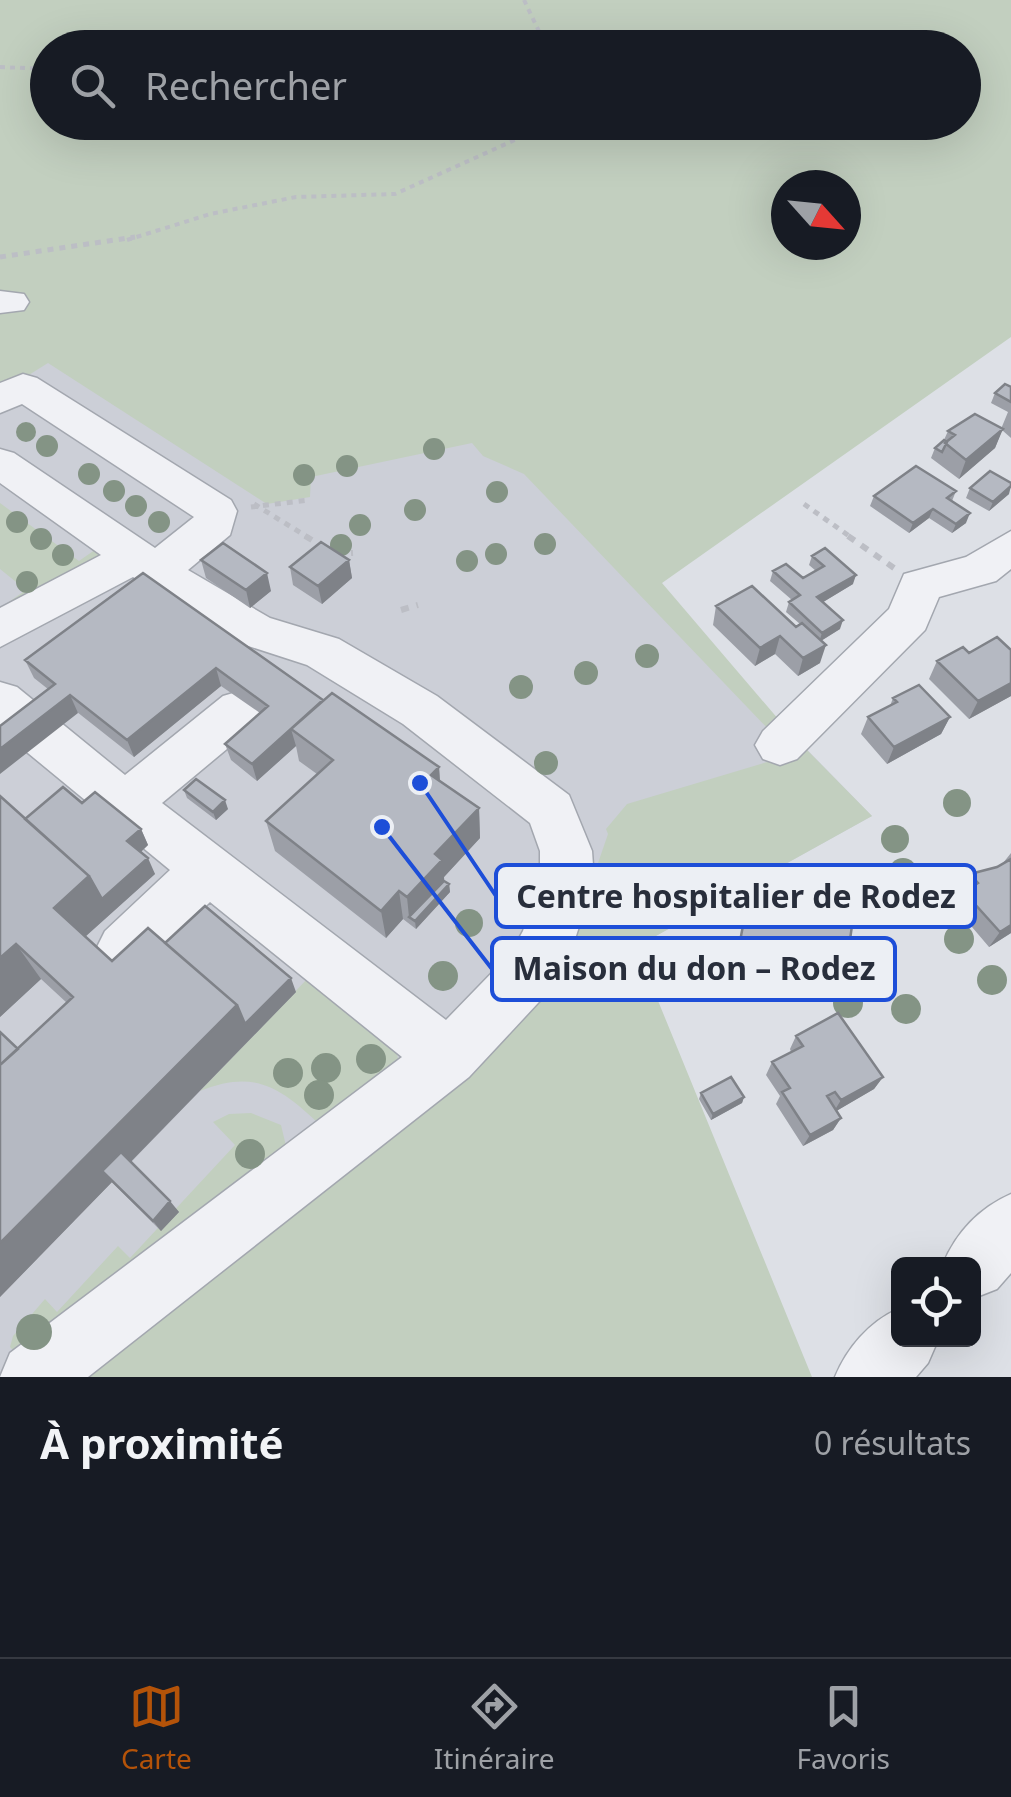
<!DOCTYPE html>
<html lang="fr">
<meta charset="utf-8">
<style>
:root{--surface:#171b24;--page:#20242c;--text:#f1f3f6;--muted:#9ea1a6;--line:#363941;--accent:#b45309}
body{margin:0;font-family:"Noto Sans",sans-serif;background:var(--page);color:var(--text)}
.controls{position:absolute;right:30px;bottom:30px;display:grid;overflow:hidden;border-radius:15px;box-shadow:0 10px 40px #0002}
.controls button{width:90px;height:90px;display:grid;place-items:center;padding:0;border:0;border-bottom:2px solid var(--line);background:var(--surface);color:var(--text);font:50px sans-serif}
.compass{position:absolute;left:771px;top:170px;width:90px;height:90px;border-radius:50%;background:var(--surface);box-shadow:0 10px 40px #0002;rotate:117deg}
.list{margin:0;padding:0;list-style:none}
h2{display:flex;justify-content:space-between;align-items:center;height:130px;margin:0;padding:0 40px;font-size:42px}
h2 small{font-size:32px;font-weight:400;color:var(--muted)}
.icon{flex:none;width:55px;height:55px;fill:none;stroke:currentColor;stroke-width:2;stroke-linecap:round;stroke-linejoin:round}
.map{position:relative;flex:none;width:1011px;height:1377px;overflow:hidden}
.search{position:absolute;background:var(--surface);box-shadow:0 10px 40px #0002;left:30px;right:30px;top:30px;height:110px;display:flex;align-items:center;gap:25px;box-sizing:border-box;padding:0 35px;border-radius:55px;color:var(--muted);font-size:38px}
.sheet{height:280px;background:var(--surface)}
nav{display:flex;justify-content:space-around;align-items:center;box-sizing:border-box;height:140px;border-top:2px solid var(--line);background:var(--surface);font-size:28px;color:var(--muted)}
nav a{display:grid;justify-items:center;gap:5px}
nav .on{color:var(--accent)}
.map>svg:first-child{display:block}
</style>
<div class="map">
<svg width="1011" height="1377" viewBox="0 0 1011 1377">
<rect width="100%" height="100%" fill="#dde0e6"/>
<path fill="#cccfd7" d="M334 227 785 727 872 816 636 947 681 1060 0 1377V284Z"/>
<path fill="#c2cfbf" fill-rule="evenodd" d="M0 0H1011V337L662 583 785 727 771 732 524 474 483 456 472 443 311 477 310 497 267 504 48 363 0 393ZM48 48H964V122H48L47 74 41 73 48 66ZM786 185H846V245H786Z
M0 503 79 561 99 547 106 553 11 608 6 604 26 590 0 569Z
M807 750 872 816 636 947 812 1377H73L493 1048 563 965 608 834 606 829 627 804Z
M309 977 396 1051 400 1066 317 1122C278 1085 252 1070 200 1091Z
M251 1113 281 1125 287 1150 15 1352 10 1347 13 1336 45 1299 57 1312 118 1246 130 1258 235 1145 213 1122 229 1114Z"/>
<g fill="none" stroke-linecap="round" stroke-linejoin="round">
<g stroke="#a3a7af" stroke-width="3">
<path id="minor" d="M0 291 24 294 29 302 24 310 0 313Z
M23 374 37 378 231 500 237 511 230 535 188 570 270 618 339 639 437 696 569 795 592 851 594 880 575 939 551 989 469 1077 88 1377H0L10 1353 402 1057 210 902 143 967 124 974 105 967 96 949 105 931 170 870 0 730V682L17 687 125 775 223 696 240 691 257 696 264 710 257 724 162 803 446 1020 511 953 523 931 540 880V851L530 823 403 724 307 665 239 643 133 577 0 647V608L101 555 0 483V449L14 453 155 548 194 517 22 404 0 413V383Z
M1011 531V569L996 581 939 597 925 630 797 759 780 765 763 759 755 745 763 731 889 609 904 574 966 557Z
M1011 1194V1273L997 1289 974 1298V1264H943C956 1233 979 1208 1011 1194Z
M898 1309V1340H938L928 1363 916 1377H835C847 1348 869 1322 898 1309Z"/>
</g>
<path stroke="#bcbec5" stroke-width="4" stroke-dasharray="5 5" stroke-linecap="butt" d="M524 0 547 48
M0 67 48 69
M127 240 210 214 296 197 395 194 528 134 536 122"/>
<path stroke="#bcbec5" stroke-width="5" stroke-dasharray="6 6" stroke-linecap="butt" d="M0 257 135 237
M254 504 309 538
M804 504 852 538
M251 507 309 500"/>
<path stroke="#bcbec5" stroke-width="6" stroke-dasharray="8 8" stroke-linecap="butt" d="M305 536 324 547
M848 536 894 568
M335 554 353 553
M401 610 418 605"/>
<use href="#minor" fill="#f0f1f5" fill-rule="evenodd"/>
</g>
<g fill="#849485">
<circle cx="26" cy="432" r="10"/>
<circle cx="47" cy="446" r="11"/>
<circle cx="434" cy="449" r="11"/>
<circle cx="347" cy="466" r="11"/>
<circle cx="89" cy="474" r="11"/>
<circle cx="304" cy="475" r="11"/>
<circle cx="114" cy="491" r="11"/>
<circle cx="497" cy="492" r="11"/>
<circle cx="136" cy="506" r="11"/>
<circle cx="415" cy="510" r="11"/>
<circle cx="17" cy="522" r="11"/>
<circle cx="159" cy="522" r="11"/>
<circle cx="360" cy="525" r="11"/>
<circle cx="41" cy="539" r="11"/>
<circle cx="545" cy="544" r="11"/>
<circle cx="341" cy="545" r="11"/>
<circle cx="496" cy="554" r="11"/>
<circle cx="63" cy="555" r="11"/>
<circle cx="467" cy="561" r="11"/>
<circle cx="27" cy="582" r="11"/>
<circle cx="647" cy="656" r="12"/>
<circle cx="586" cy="673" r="12"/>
<circle cx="521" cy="687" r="12"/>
<circle cx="546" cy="763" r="12"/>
<circle cx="957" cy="803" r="14"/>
<circle cx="895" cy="839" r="14"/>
<circle cx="903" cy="872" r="14"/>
<circle cx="469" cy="923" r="14"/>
<circle cx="959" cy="939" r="15"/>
<circle cx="443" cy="976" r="15"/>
<circle cx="992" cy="980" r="15"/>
<circle cx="848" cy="1003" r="15"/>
<circle cx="906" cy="1009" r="15"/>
<circle cx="371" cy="1059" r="15"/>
<circle cx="326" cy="1068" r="15"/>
<circle cx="288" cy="1073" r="15"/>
<circle cx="319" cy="1095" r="15"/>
<circle cx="250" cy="1154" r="15"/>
<circle cx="34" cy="1332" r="18"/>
</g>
<path fill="#9c9fa7" d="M1011 387V438L1002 430 995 448 959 479 931 458 935 448 944 440 948 431 1001 429 1008 412 991 403 995 393Z
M970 488 1009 494 989 511 966 498Z
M956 491 952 501 966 523 952 533 929 518 909 533 870 506 874 496Z
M812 556 853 584 823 602 840 629 821 641 820 663 798 676 775 654 755 666 713 625 716 606 796 627 800 624 786 612 789 602 792 600 770 581 773 571 803 578 816 571 809 565Z
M201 560 271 591 250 608 206 578Z
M349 560 352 578 322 604 293 585 290 567Z
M143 573 323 700 439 767 440 781 479 808 480 838 444 877V881L449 884 450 892 416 929 403 919 386 938 275 851 266 821 317 774 299 761 296 746 257 781 231 760 225 744 260 713 221 686 134 757 34 678 25 660Z
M1011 650V696L969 719 929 679 937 661 969 653Z
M893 698 950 717 941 734 887 764 861 734 868 717 890 706Z
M184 790 228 809 216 820 187 798Z
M82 803 141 829 148 845 141 852 155 874 85 937 112 961 165 943 296 992 131 1162 179 1212 161 1231 112 1182 0 1297 18 1049 67 1003 41 979 0 1017 25 819Z
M1011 853V933L989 947 955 907 963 893 960 889 970 874 997 867 1003 863Z
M819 874 849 947 845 954 778 992 732 980 745 915 794 927 810 917 816 882Z
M796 1036 883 1077 874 1089 836 1111 841 1118 833 1130 803 1146 776 1104 780 1096 766 1075 772 1062 791 1052 790 1049Z
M701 1093 744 1097 742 1103 711 1120 699 1099Z"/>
<path fill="#7f8288" d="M1003 429 995 448 959 479 966 460Z
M1011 486 1009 494 989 511 993 502Z
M933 509 929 518 909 533 913 523Z
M970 513 966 523 952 533 956 524Z
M349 560 352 578 322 604 318 586Z
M267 573 271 591 250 608 246 590Z
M856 575 853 584 815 607 817 597Z
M843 620 840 629 819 642 822 633Z
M780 636 775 654 755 666 760 648Z
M826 645 820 663 798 676 803 658Z
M216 668 221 686 134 757 127 740Z
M1011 683V696L969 719 978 701Z
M70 695 78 713 0 774V749Z
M324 701 291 729 296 746 257 781 252 764Z
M950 717 941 734 887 764 894 747Z
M439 767 441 798 431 775Z
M225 800 228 809 216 820 213 812Z
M479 808 480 838 444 877 445 889 409 917 407 897 435 854Z
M141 829 148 845 135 857 127 841Z
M148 858 155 874 77 944 54 908 89 876Z
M449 884 450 892 416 929 415 921Z
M399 891 403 919 386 938 381 911Z
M1011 925V933L989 947 1000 932Z
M16 944 41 979 0 1017V958Z
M849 947 845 954 778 992 781 985Z
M291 978 296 992 112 1181 102 1171 112 1182 0 1297V1243L237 1005Z
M883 1077 874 1089 833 1113 841 1100Z
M744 1097 742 1103 711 1120 713 1114Z
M841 1118 833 1130 803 1146 810 1135Z
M170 1201 179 1212 161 1231 153 1221Z"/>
<path fill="#b5b9c2" stroke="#7f8288" stroke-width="2.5" d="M1005 384 1011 387V402L995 393Z
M975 414 1003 429 966 460 945 443 955 435 948 431Z
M944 440 947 442 942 452 935 448Z
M916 466 956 491 947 498 970 513 956 524 933 509 913 523 874 496Z
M990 471 1011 483V486L993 502 970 488Z
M321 542 349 560 318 586 290 567Z
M223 543 267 573 246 590 201 560Z
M825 548 856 575 817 597 843 620 822 633 789 602 800 595 773 571 786 564 803 578 824 566 812 556Z
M143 573 323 700 252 764 225 744 268 706 216 668 127 740 70 695 0 749V726L55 684 25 660Z
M752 586 796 627 802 623 826 645 803 658 780 636 760 648 716 606Z
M997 637 1011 650V683L978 701 937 661 963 647 969 653Z
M919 685 950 717 894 747 868 717 897 702 893 698Z
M332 693 439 767 431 775 479 808 435 854 442 860 407 897 399 891 381 911 266 821 333 760 291 729Z
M196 779 225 800 213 812 184 790Z
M63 787 82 803 95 792 141 829 127 841 148 858 102 899 89 876 25 819Z
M0 796 89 876 54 908 112 961 148 928 237 1005 0 1243V1065L73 997 16 944 0 958Z
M1011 859V925L1000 932 964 892 978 883 970 874 997 867Z
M819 874 858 883 849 947 781 985 734 973 745 915 794 927 813 916Z
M444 881 449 884 415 921 409 917Z
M205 906 291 978 245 1024 237 1005 165 943Z
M838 1013 883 1077 841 1100 835 1092 827 1096 841 1118 810 1135 782 1092 790 1088 772 1062 803 1046 796 1036Z
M0 1032 18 1049 0 1065Z
M731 1077 744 1097 713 1114 701 1093Z
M121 1152 170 1201 153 1221 102 1171Z"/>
<path fill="none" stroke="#1d4ed8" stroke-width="4" d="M420 783L496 896M382 827L492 969"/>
<g fill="#1d4ed8" stroke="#eceff4" stroke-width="4">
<circle cx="420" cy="783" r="10"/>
<circle cx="382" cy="827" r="10"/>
</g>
<g fill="#eceff4" stroke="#1d4ed8" stroke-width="4">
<rect x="496" y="865" width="479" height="62" rx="10"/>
<rect x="492" y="938" width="403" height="62" rx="10"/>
</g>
<g font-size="32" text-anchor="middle" font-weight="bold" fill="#282e3b">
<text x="736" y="908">Centre hospitalier de Rodez</text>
<text x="694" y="980">Maison du don – Rodez</text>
</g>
</svg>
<div class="controls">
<button><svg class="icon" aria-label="locate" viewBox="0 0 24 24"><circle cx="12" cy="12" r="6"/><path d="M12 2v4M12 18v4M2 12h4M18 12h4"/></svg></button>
</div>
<svg class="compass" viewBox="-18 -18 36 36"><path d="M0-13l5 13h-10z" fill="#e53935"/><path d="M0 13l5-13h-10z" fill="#9ea1a6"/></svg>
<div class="search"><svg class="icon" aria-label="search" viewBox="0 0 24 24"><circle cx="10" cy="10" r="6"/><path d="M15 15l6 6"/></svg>Rechercher</div>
</div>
<section class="sheet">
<h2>À proximité<small>0 résultats</small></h2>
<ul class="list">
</ul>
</section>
<nav>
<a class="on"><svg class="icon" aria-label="map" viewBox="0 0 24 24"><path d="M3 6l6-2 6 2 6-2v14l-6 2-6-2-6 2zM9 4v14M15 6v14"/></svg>Carte</a>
<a><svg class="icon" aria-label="directions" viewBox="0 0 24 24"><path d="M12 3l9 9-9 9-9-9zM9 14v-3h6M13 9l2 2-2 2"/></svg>Itinéraire</a>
<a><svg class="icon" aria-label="saved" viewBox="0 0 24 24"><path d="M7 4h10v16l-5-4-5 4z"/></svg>Favoris</a>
</nav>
